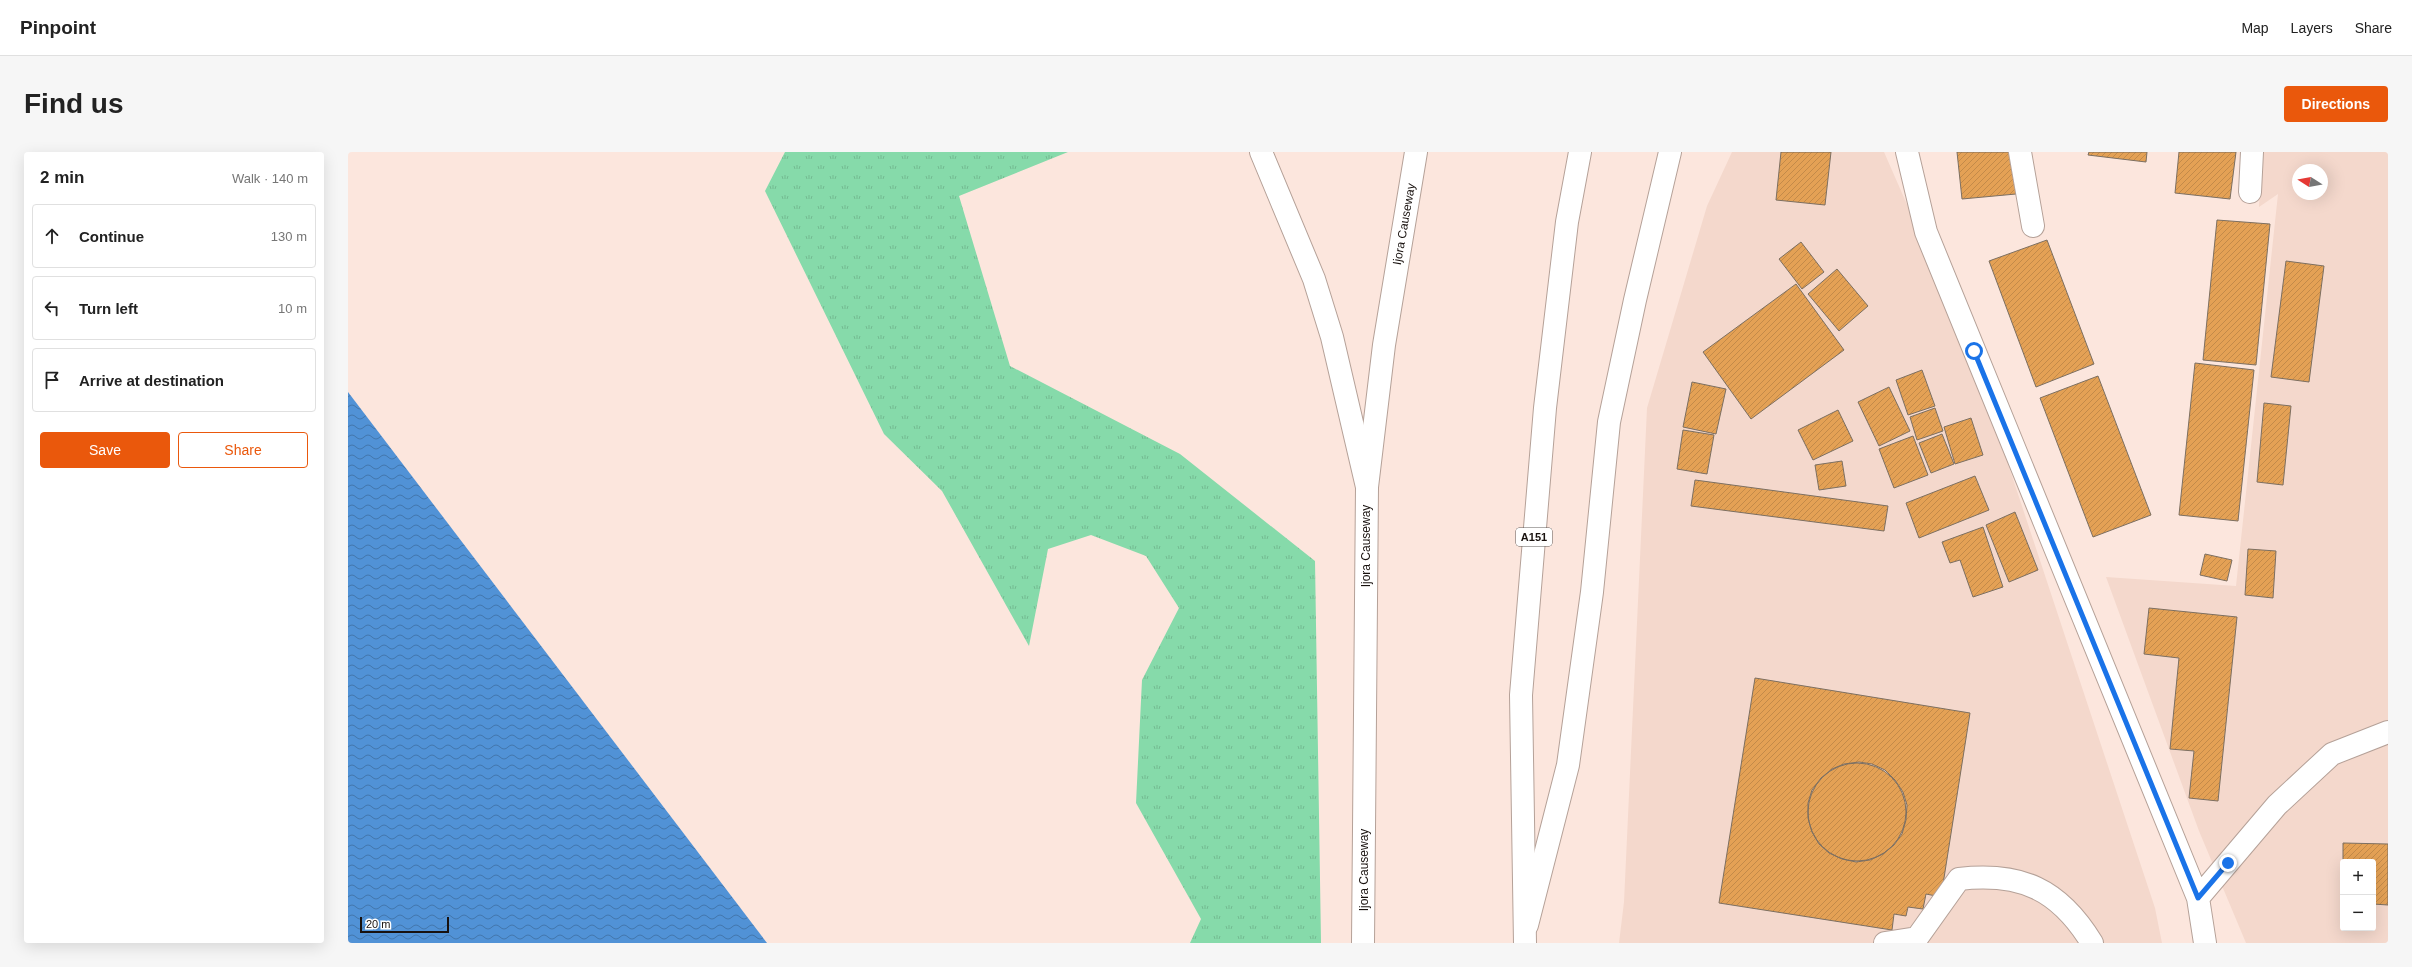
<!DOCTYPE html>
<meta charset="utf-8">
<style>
:root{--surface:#fff;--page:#f6f6f6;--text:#222;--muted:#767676;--line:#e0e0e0;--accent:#ea580c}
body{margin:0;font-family:Arial,sans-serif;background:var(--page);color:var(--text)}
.controls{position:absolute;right:12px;bottom:12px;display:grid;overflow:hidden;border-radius:4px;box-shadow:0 4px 16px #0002}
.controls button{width:36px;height:36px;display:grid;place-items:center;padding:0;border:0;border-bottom:1px solid var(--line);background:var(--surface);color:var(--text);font:20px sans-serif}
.compass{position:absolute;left:1944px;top:12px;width:36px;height:36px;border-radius:50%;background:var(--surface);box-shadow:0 4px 16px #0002;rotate:281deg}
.scale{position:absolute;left:12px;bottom:10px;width:89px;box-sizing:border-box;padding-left:4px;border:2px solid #18110e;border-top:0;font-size:11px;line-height:14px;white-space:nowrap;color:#18110e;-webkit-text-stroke:3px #fff;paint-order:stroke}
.stop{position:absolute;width:12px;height:12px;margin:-9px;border:3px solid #1a73e8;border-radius:50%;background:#fff}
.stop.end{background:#1a73e8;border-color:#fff;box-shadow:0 1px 4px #0008}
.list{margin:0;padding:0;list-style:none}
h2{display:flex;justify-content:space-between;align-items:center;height:52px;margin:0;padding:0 16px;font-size:17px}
h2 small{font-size:13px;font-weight:400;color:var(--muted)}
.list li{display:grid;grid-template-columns:26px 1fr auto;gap:12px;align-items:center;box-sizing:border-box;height:64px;margin:0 8px 8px;padding:0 8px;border:1px solid var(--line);border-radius:4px}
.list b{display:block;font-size:15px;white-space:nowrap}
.list em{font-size:13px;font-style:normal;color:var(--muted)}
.actions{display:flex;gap:8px;padding:12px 16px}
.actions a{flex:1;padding:9px 0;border:1px solid var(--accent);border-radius:4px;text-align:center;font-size:14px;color:var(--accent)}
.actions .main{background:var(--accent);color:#fff}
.icon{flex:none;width:22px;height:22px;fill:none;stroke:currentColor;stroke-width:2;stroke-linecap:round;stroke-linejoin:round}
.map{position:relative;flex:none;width:2040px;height:791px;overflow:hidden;border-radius:4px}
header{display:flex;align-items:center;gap:24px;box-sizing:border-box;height:56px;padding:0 20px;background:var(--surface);border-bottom:1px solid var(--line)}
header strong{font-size:19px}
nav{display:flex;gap:22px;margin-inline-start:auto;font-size:14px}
.intro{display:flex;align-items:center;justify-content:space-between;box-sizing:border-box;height:96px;padding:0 24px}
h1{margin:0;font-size:28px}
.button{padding:10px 18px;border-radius:4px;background:var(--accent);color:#fff;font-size:14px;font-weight:700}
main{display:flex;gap:24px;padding:0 24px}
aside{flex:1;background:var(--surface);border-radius:4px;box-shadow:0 4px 16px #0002}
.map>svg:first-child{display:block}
</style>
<header>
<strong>Pinpoint</strong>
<nav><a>Map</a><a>Layers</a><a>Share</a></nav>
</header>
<div class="intro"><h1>Find us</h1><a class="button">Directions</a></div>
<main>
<aside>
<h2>2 min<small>Walk · 140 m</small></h2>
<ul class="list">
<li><svg class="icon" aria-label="ahead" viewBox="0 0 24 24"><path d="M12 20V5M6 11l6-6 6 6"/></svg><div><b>Continue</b></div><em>130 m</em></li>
<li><svg class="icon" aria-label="left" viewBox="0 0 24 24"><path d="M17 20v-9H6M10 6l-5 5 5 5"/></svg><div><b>Turn left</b></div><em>10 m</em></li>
<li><svg class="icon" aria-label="arrive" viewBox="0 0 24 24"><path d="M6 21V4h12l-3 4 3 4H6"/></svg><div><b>Arrive at destination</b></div></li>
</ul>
<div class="actions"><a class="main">Save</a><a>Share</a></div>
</aside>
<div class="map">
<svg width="2040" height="791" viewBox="0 0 2040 791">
<defs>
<pattern id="grass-tufts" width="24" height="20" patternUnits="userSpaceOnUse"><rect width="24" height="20" fill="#86daaa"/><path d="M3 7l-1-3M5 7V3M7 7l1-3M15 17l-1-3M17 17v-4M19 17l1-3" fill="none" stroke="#73ba91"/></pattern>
<pattern id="water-waves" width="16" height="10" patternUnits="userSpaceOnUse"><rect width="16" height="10" fill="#5192d6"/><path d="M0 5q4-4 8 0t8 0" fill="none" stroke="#4276ac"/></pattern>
<pattern id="building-hatch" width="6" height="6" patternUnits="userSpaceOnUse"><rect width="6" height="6" fill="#e4a155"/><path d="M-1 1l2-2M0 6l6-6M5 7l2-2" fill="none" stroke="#c38a49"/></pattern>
</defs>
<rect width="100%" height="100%" fill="#fce6dd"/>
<path fill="#f4d8cc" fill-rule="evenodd" d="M1384 0H1536L1621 194 1807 756 1814 791H1271L1276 750 1299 256 1359 54Z
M1913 0H2040V791H1898L1851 679 1758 425 1888 434 1930 42 1911 55ZM1950 18H1974V42H1950ZM1995 710H2025V776H1995Z"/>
<path fill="url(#grass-tufts)" d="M437 0H720L611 44 662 214 832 302 967 409 973 791H842L853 767 788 651 794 528 831 456 798 404 743 383 700 397 681 494 594 339 536 282 417 39Z"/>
<path fill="url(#water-waves)" d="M0 240 419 791H0Z"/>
<path fill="url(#building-hatch)" stroke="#7c6f61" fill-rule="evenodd" d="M1433 0H1483L1477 53 1428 48Z
M1609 0H1664L1668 42 1614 47Z
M1741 0H1799L1798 10 1740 3Z
M1831 0H1888L1882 47 1827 41Z
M1869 68 1922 72 1908 213 1855 208Z
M1699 88 1746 212 1688 235 1641 109Z
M1453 90 1476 120 1454 137 1431 107Z
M1938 109 1976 114 1961 230 1923 225Z
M1489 117 1520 154 1491 179 1460 142Z
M1448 132 1496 198 1403 267 1355 200Z
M1847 211 1906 218 1890 369 1831 363Z
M1574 218 1587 254 1560 263 1548 228Z
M1750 224 1803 363 1745 385 1692 246Z
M1344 230 1378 237 1368 282 1335 275Z
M1541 235 1562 279 1531 294 1510 250Z
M1916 251 1943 254 1935 333 1909 330Z
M1587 256 1595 279 1569 288 1562 265Z
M1490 258 1505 289 1465 308 1450 278Z
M1623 266 1635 303 1607 312 1596 275Z
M1335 278 1366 283 1359 322 1329 317Z
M1594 282 1606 312 1583 321 1571 291Z
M1565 284 1580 323 1546 336 1531 297Z
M1494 309 1498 334 1471 338 1467 313Z
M1627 324 1641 358 1571 386 1558 351Z
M1347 328 1540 354 1536 379 1343 354Z
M1667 360 1690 418 1661 430 1638 373Z
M1635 375 1655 435 1625 445 1612 408 1602 411 1594 390Z
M1900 397 1928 399 1925 446 1897 443Z
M1857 402 1884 408 1879 429 1852 423Z
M1801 456 1889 465 1870 649 1841 646 1846 599 1822 597 1831 506 1796 502Z
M1407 526 1622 561 1593 745 1578 742 1575 757 1560 755 1558 764 1546 762 1544 778 1371 751ZM1511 610 1524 612 1537 618 1547 628 1555 640 1559 653 1558 668 1554 682 1546 693 1535 702 1522 708 1508 710 1494 707 1481 701 1471 692 1464 680 1460 666V651L1464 638 1473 626 1484 617 1496 612Z
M1460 660a49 49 0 1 1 98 0a49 49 0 1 1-98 0Z
M1995 691 2040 692V753L2025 752V710H1995Z"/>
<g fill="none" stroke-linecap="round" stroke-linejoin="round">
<g stroke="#b5a198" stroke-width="24">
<path id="minor" d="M1559 0 1578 80 1850 746 1857 791
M1672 0 1685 74
M1902 40 1904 0
M1850 746 1929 653 1984 602 2040 580
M1537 791 1569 786 1611 727C1673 720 1711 737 1744 791"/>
</g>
<g stroke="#b5a198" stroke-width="24">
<path id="major" d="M1015 791 1019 335 1036 193 1068 0
M1177 791 1173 543 1197 256 1219 70 1232 0"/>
</g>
<g stroke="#b5a198" stroke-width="24">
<path id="highway" d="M913 0 966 127 984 185 1019 335
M1179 773 1220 613 1244 440 1261 270 1287 148 1322 0"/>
</g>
<use href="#minor" stroke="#fff" stroke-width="22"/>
<use href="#major" stroke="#fff" stroke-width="22"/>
<use href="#highway" stroke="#fff" stroke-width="22"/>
</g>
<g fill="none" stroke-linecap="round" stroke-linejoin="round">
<path stroke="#1a73e8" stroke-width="5" d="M1626 199 1850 746 1880 711"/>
</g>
<g text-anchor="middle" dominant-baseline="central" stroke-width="4" stroke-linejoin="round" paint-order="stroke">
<rect fill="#fff" stroke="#5d5856" stroke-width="1" x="1168" y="376" width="36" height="18" rx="3"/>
<g font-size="11" font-weight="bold" fill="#18110e">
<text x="1186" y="385">A151</text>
</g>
<g font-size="12" fill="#18110e" stroke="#fff">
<text transform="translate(1056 72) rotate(-80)">Ijora Causeway</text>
<text transform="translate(1018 394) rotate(-90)">Ijora Causeway</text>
<text transform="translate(1016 718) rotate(-90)">Ijora Causeway</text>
</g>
</g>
</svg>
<div class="controls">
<button>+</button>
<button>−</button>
</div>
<svg class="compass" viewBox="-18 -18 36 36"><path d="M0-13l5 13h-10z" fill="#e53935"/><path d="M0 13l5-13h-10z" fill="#767676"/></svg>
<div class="scale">20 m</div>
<div class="stop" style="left:1626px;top:199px"></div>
<div class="stop end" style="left:1880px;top:711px"></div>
</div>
</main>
